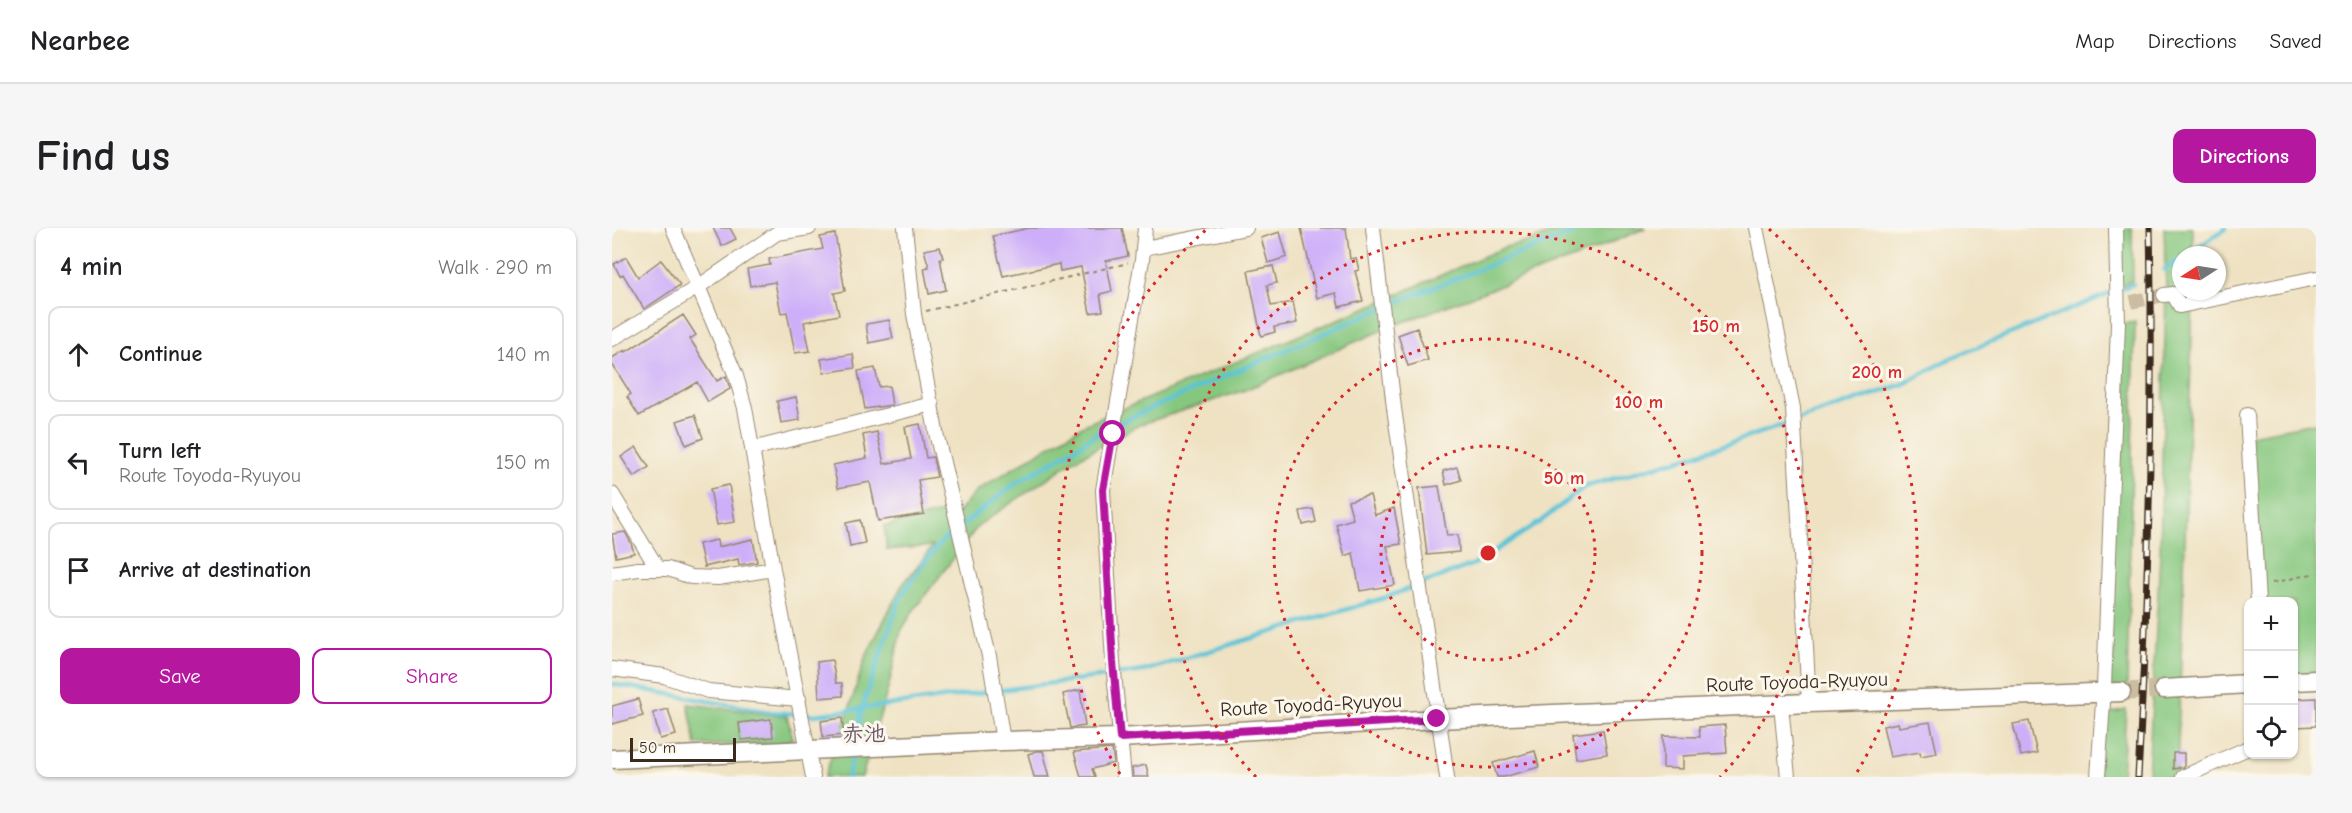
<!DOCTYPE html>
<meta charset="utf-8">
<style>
:root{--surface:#fff;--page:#f6f6f6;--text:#202124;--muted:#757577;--line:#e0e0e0;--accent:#b5179e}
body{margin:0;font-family:"Comic Neue","Klee One",sans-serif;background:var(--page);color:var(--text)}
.controls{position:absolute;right:18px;bottom:18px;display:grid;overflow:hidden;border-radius:12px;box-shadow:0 2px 4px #0004}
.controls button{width:54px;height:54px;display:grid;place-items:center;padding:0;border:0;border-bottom:2px solid var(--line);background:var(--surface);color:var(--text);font:30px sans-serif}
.compass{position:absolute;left:1560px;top:18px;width:54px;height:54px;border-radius:50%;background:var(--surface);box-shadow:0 2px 4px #0004;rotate:258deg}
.scale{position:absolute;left:18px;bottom:15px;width:106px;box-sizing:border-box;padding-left:6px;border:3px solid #3b2a1e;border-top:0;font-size:16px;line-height:21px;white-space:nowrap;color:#3b2a1e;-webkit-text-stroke:4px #fbf7ec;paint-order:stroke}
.stop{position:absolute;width:18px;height:18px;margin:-14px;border:4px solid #b5179e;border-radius:50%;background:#fff}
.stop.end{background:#b5179e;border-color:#fff;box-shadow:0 2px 6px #0008}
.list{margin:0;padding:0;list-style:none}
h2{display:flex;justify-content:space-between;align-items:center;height:78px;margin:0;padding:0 24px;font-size:26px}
h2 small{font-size:20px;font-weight:400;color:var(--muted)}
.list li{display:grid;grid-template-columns:39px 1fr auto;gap:18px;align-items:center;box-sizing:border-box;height:96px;margin:0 12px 12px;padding:0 12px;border:2px solid var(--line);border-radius:12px}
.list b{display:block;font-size:22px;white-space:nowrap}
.list p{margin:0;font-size:20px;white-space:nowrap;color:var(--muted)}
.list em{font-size:20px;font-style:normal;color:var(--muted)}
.actions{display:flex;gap:12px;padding:18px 24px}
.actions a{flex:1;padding:14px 0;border:2px solid var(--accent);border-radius:12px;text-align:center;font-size:21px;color:var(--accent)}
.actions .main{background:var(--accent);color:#fff}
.icon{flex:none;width:33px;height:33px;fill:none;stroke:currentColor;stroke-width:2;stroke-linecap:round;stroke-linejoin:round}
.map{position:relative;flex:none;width:1704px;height:549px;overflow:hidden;border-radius:12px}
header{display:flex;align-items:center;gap:36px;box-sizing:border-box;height:84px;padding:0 30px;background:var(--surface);border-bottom:2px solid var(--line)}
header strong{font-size:28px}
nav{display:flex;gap:33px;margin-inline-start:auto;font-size:21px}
.intro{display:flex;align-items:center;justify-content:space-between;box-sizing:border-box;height:144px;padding:0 36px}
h1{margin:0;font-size:42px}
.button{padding:15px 27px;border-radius:12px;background:var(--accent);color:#fff;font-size:21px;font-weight:700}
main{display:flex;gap:36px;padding:0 36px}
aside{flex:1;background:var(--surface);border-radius:12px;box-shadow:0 2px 4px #0004}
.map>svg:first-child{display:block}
</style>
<header>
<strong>Nearbee</strong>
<nav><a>Map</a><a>Directions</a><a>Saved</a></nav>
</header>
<div class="intro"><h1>Find us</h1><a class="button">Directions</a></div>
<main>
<aside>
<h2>4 min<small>Walk · 290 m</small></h2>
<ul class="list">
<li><svg class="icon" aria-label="ahead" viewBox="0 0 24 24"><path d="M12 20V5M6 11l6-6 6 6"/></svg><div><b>Continue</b></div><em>140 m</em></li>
<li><svg class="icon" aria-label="left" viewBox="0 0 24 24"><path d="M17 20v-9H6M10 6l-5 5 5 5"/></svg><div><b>Turn left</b><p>Route Toyoda-Ryuyou</p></div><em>150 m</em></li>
<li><svg class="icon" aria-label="arrive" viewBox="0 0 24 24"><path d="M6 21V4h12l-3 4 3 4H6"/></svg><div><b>Arrive at destination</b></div></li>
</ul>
<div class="actions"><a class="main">Save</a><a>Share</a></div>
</aside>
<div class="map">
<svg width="1704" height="549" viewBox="0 0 1704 549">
<rect width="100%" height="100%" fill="#fbf7ec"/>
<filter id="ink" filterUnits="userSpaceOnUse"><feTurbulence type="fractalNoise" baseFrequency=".0167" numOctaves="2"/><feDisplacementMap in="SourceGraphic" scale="12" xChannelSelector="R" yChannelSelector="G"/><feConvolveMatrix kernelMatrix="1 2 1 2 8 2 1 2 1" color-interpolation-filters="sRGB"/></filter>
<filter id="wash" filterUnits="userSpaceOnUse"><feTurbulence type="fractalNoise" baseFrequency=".008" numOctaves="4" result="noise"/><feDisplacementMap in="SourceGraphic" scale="24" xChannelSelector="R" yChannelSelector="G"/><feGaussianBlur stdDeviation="1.35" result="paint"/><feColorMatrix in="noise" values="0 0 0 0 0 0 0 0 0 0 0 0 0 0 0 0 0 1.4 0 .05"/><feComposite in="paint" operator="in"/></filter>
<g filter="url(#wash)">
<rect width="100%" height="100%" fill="#efe2c3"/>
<path fill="#86c77f" stroke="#60784e" stroke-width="1.5" d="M952 0H1034L965 29 773 101 633 162 527 197 461 233 367 297 301 383 289 403 277 457 250 549H212L237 482 253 430 289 359 321 318 275 322 272 298 343 282 344 287 364 263 472 197 770 73 893 19 919 13Z
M1505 0H1520L1521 52 1509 58Z
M1552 0H1581V27H1569V63H1581L1580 107 1565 549H1536L1548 327 1554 60Z
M1523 94 1515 459H1492L1508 96Z
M1704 195V452L1682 453V374L1650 373 1638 207Z
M76 476 175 488 181 511 166 516 84 517Z
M1514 481 1510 549H1486L1490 487Z"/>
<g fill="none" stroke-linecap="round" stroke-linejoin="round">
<path stroke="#59c2d5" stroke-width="4.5" d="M1575 27 1614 0
M1552 42 1569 31
M1511 60 1521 56
M0 456 159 484 202 487 531 443 772 370 862 336 928 294 972 259 1080 228 1292 156 1339 130 1496 66
M243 515 250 480 288 370 310 337 330 313 404 255 454 226 486 205 542 179 789 72 973 0
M236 549 241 524"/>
</g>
<g id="blocks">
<path fill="#cdaff9" d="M101 0H118L124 11 110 18Z
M417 0H510L516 28 494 33 500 63 488 66 491 83 478 85 469 39 448 43 447 36 391 48 381 8Z
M689 0H734L738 31 744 30 747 42 743 43 751 73 727 79 724 65 705 70Z
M668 4 675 29 656 35 649 10Z
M223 6 233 63 222 65 227 87 192 94 198 123 183 125 175 84 169 85 163 54 138 58 135 41 158 37 157 31 211 21 208 9Z
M328 19 331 30H328L334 62 317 66 312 40 317 39 312 22Z
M14 29 26 49 49 32 68 57 32 81 11 46 8 48 2 36Z
M661 38 665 55 655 57 659 78 681 74 685 95 662 99 663 104 649 108 636 43Z
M71 87 84 107 78 111 105 153 114 148 118 161 96 174 85 154 27 188 15 169 19 166 0 136V130L13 122 14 124Z
M277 92 281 110 257 115 254 96Z
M805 100 816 132 796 138 786 107Z
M241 126 243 140 212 145 209 131Z
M263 140 267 159 277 158 280 177 253 181 246 143Z
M184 169 188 192 169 195 165 173Z
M83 187 91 210 74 217 65 193Z
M308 196 314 230 321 229 325 249 306 252 312 286 266 293 258 254 226 260 221 237 255 230 251 207 265 204 272 236 299 231 293 199Z
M24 219 37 239 22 249 9 229Z
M845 239 849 252 834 257 831 243Z
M117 257 123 294 105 297 98 261Z
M827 258 835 308 846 307 847 324 815 327 807 260Z
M758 267 763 287 782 280 789 316 775 318 783 357 748 363 741 325 733 328 724 296 741 291 736 273Z
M701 281 704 294 691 297 688 283Z
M248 292 253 315 238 318 234 295Z
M13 304 19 315 22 325 4 329 0 306Z
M141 311 145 334 127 337 126 331 92 339 87 316 105 312 106 319Z
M220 432 224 455H230L231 468 207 470 205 434Z
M468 462 473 498 458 500 451 466Z
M1704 470V498L1684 499 1683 471Z
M26 471 31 488 0 496V478Z
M56 481 64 507 48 511 41 485Z
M230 490 232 507 211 509 209 493Z
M159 491 161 509 129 512 127 495Z
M1417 493 1425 525 1409 528 1401 496Z
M1318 494 1325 525 1309 528 1308 524 1278 529 1271 498 1286 495 1287 499Z
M1113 497 1115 525 1071 528V541L1051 540V508L1088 509 1087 499Z
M991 502 995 526 964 531 961 506Z
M500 521 502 535 480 541 483 549H469L462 524Z
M425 523H431L438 549H422L416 526Z
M923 523 927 539 892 549H885L881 535Z
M1561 525H1572V539L1561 541Z
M534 537 537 549H521L520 540Z"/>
</g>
</g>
<g filter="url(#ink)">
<use href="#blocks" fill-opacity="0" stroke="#958670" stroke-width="1.5"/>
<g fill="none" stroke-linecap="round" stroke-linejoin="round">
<path stroke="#cbbda2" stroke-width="14" stroke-dasharray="14 7" stroke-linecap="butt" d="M1519 74 1552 67"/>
<path stroke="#cbbda2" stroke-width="18" stroke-dasharray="18 9" stroke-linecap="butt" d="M1509 464 1552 461"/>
<g stroke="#958670" stroke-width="16">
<path id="minor" d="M61 0 124 148 133 180 161 341 201 549
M293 0 302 86 325 209 377 428 391 513
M761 0 782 180 835 549
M1144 0 1181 180 1197 475
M532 20 634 0
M1552 67 1561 66 1568 78 1704 50
M0 111 86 59 165 5 197 0
M1635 187 1646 374
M140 221 320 176
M0 266 46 341
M0 345 26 341H56L79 349 106 350 161 341
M0 441 52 448 96 463 187 471
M1169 477 1176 549
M512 549 501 434 491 262 530 32 533 0
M1486 549 1492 459 1506 96 1504 0
M1571 549 1636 520"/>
</g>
<g stroke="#958670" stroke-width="21">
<path id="major" d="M1682 453 1704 452
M1552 461 1636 456
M0 531 391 513 508 510 825 491 1197 475 1509 464"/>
</g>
<path stroke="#958670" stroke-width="2" stroke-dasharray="4.5 4.5" stroke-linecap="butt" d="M314 83 516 35
M1660 355 1704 345"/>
<use href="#minor" stroke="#fff" stroke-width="14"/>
<use href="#major" stroke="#fff" stroke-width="18"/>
<g stroke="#3b2a1e" stroke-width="7">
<path id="rail" d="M1526 549C1536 366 1542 183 1538 0"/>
</g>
<use href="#rail" stroke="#fbf7ec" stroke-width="4.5" stroke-dasharray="14" stroke-linecap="butt"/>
</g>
</g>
<g fill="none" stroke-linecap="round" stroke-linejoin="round" filter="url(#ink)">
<path stroke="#b5179e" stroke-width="8" d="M501 206 491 262 501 434 508 510 825 491"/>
</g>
<g fill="none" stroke="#d62828" stroke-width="3" stroke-dasharray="3 6">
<circle cx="876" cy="325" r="107"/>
<circle cx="876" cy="325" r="214"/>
<path d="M644 549A322 322 0 1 1 1108 549"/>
<path d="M508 546A429 429 0 0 1 595 1M1157 1A429 429 0 0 1 1244 546"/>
</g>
<g text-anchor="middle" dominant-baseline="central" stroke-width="6" stroke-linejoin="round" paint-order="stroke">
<g font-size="20" fill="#3b2a1e" stroke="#fbf7ec">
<text transform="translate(1185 454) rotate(-2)">Route Toyoda-Ryuyou</text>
<text transform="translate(699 477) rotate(-3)">Route Toyoda-Ryuyou</text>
</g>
<g font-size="22" font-weight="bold" fill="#6e596b" stroke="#fbf7ec">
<text x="252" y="506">赤池</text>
</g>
</g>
<circle cx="876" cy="325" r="9" fill="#d62828" stroke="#fbf7ec" stroke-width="3"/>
<g font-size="18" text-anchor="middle" font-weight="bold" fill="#d62828" stroke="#fbf7ec" stroke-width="6" stroke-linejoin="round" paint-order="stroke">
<text x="1104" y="104">150 m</text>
<text x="1265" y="150">200 m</text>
<text x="1027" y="180">100 m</text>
<text x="952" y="256">50 m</text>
</g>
</svg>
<div class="controls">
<button>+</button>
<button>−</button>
<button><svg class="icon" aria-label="locate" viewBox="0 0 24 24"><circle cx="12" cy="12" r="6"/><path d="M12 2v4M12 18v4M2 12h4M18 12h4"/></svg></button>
</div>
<svg class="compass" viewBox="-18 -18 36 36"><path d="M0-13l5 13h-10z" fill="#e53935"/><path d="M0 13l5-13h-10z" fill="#757577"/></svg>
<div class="scale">50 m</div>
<div class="stop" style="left:501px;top:206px"></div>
<div class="stop end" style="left:825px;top:491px"></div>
</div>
</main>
